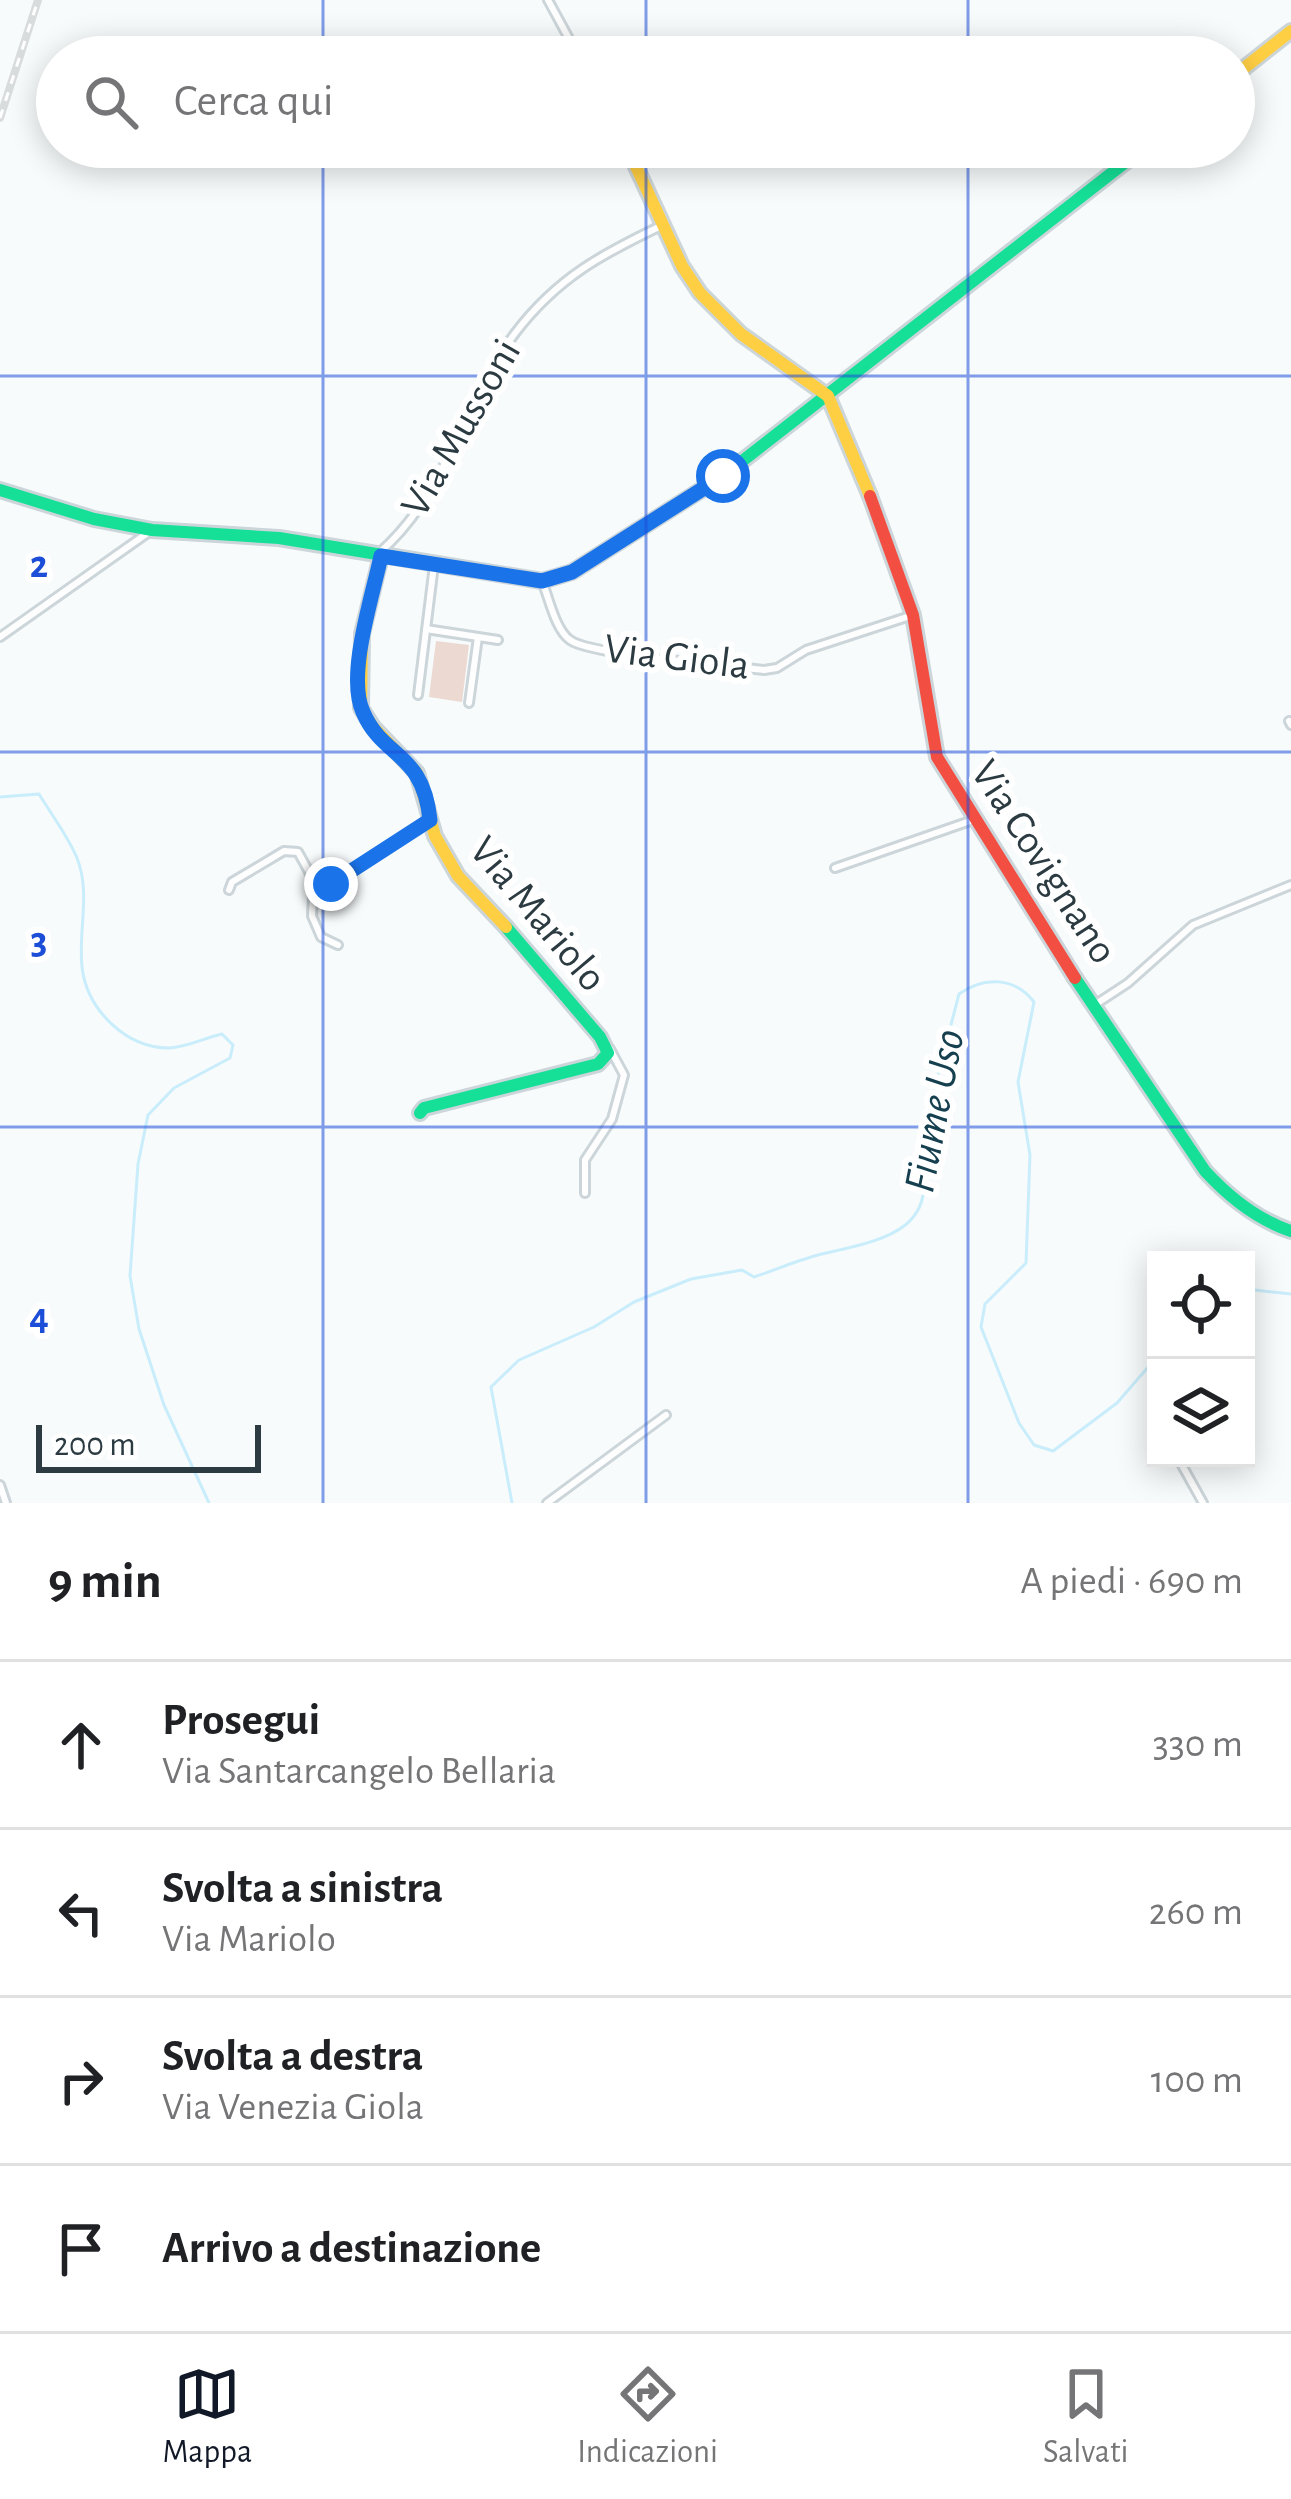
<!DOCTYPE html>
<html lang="it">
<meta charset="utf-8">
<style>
:root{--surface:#fff;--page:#f6f6f6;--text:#202124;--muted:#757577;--line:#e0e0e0;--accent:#111827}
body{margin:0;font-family:"Alegreya Sans",sans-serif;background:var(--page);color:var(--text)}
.controls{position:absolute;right:36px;bottom:36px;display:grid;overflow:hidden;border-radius:0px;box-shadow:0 6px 30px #0003}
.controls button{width:108px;height:108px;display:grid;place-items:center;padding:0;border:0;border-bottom:3px solid var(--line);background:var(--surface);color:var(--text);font:60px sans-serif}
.scale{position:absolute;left:36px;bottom:30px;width:225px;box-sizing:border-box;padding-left:12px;border:6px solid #2b3b41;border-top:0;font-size:33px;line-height:42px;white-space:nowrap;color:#2b3b41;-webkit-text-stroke:9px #fff;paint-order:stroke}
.stop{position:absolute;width:36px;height:36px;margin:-27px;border:9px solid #1a73e8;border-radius:50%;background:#fff}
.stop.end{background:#1a73e8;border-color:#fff;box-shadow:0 3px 12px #0008}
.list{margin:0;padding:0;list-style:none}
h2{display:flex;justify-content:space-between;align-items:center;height:156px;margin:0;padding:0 48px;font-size:51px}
h2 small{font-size:39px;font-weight:400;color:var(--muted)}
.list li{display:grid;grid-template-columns:78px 1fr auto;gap:36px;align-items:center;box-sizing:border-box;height:168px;padding:0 48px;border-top:3px solid var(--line)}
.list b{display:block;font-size:45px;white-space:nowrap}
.list p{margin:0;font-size:39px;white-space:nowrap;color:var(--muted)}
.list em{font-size:39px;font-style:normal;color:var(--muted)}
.icon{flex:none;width:66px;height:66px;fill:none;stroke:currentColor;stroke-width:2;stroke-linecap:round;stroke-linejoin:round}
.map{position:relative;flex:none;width:1291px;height:1503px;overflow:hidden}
.search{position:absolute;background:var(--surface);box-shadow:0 6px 30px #0003;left:36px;right:36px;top:36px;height:132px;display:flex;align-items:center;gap:30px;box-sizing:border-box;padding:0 42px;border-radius:66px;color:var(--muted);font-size:45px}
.sheet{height:828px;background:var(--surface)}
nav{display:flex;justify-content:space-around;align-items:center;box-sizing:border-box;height:168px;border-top:3px solid var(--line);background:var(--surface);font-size:33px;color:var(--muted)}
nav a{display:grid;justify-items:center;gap:6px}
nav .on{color:var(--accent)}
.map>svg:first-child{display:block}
</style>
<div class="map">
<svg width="1291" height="1503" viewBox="0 0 1291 1503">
<rect width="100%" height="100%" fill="#f7fbfc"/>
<path fill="#ebd9d2" d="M436 641 469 645 462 702 429 697Z"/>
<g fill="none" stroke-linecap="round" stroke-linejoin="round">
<path stroke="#c9edfb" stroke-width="3" d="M0 797 39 794C51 814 68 836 77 858 91 893 78 931 82 967 87 1010 126 1048 169 1048 188 1047 204 1038 222 1034L233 1045 230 1058 174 1088 148 1115 138 1164 130 1276 139 1329 164 1405 209 1503
M1246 1289 1291 1294
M512 1503 491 1387 519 1360 594 1327 634 1302 691 1279 742 1270 754 1277C775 1270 796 1261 818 1255 877 1241 945 1233 918 1152L959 994C984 976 1015 977 1034 1002L1018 1082 1030 1155 1026 1263 985 1304 981 1327 1019 1423 1034 1445 1053 1451 1117 1403 1156 1358"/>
<g stroke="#ccd5d9" stroke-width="12">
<path id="street" d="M548 0 579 57
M1003 44 1014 57
M1093 147 1114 171
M379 553C450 491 461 403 516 332 558 277 604 253 665 224
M542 581C549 598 555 629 570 640 590 655 731 666 764 670L777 668 806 650 913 615
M426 629 498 640
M0 637 149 532
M418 695 434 565
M469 703 478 637
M1289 721 1291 725
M835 868 973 820
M229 890 232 882 284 851 298 852 319 890
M338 945 321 937 312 916 313 895 430 821
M1096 1004 1128 983 1193 925 1291 885
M585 1193V1160L612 1119 624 1075 610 1049
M1178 1458 1203 1503
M0 1485 6 1503
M547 1503 666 1415"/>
</g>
<g stroke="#ccd5d9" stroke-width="18">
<path id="fast" d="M0 490 94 519 152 530 279 538 542 581 572 572 723 476 1145 147
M1075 978 1205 1171C1228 1196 1258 1220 1291 1231
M420 1113 424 1108 598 1064 608 1053 600 1037 506 927"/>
</g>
<g stroke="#ccd5d9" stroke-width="18">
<path id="slow" d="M1234 76 1291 31
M627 147 682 266 700 293 741 334 828 396 870 496
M381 556 362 634 361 708 373 727 417 773 435 836 458 876 506 927"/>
</g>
<g stroke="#ccd5d9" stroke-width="18">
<path id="jam" d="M870 496 913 615 937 757 1075 978"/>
</g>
<use href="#street" stroke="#fefeff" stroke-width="6"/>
<use href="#fast" stroke="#16e098" stroke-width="12"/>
<use href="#slow" stroke="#ffcf43" stroke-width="12"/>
<use href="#jam" stroke="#f24e42" stroke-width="12"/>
<g stroke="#d9dcdd" stroke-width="8">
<path id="rail" d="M0 118 38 0"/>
</g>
<use href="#rail" stroke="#fff" stroke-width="3" stroke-dasharray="9" stroke-linecap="butt"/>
</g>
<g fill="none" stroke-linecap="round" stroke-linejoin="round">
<path stroke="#1a73e8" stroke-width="15" d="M331 884 430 820C423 751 383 759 363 712 346 675 373 595 381 556L542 581 572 572 723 476"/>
</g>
<path fill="none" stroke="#1d4ed8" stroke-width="3" stroke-opacity="0.55" d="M323 0V57M646 0V57M968 0V57M323 147V1503M646 147V1503M968 147V1503M0 376H1291M0 752H1291M0 1127H1291"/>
<g text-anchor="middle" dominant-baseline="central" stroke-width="12" stroke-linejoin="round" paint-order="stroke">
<g font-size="42" fill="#2b3b41" stroke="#fff">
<text transform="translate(461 428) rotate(-60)">Via Mussoni</text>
<text transform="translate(677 657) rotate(7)">Via Giola</text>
<text transform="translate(1044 862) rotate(57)">Via Covignano</text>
<text transform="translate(538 914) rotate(50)">Via Mariolo</text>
</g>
<g font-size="45" font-style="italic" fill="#16404f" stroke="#fff">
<text transform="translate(935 1111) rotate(-79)">Fiume Uso</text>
</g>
</g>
<g font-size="39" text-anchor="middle" font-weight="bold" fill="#1d4ed8" stroke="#fff" stroke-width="12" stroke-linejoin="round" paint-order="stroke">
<text x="39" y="577">2</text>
<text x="39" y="953">3</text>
<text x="39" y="1329">4</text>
</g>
</svg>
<div class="controls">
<button><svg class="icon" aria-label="locate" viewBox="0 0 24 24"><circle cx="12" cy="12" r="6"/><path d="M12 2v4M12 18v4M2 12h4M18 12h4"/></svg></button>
<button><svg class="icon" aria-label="layers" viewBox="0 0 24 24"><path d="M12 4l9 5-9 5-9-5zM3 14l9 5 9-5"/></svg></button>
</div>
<div class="scale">200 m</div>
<div class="stop" style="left:723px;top:476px"></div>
<div class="stop end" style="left:331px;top:884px"></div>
<div class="search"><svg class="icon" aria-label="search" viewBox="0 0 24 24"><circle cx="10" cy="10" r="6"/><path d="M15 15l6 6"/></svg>Cerca qui</div>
</div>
<section class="sheet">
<h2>9 min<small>A piedi · 690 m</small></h2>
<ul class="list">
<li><svg class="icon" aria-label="ahead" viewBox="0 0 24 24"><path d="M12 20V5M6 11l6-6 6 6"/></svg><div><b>Prosegui</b><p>Via Santarcangelo Bellaria</p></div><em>330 m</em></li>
<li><svg class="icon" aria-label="left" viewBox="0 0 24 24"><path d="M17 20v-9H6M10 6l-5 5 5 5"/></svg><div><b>Svolta a sinistra</b><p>Via Mariolo</p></div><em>260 m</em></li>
<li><svg class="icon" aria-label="right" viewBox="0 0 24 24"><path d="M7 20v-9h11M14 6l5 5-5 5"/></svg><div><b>Svolta a destra</b><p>Via Venezia Giola</p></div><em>100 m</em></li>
<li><svg class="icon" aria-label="arrive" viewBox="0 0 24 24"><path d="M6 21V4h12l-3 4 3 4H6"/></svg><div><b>Arrivo a destinazione</b></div></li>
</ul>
</section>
<nav>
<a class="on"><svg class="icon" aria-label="map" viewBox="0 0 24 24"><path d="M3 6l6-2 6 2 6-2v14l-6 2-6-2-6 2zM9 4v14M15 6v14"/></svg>Mappa</a>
<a><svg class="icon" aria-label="directions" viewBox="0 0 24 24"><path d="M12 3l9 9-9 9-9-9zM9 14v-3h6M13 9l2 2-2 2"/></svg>Indicazioni</a>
<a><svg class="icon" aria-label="saved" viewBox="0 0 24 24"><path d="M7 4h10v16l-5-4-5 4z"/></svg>Salvati</a>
</nav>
